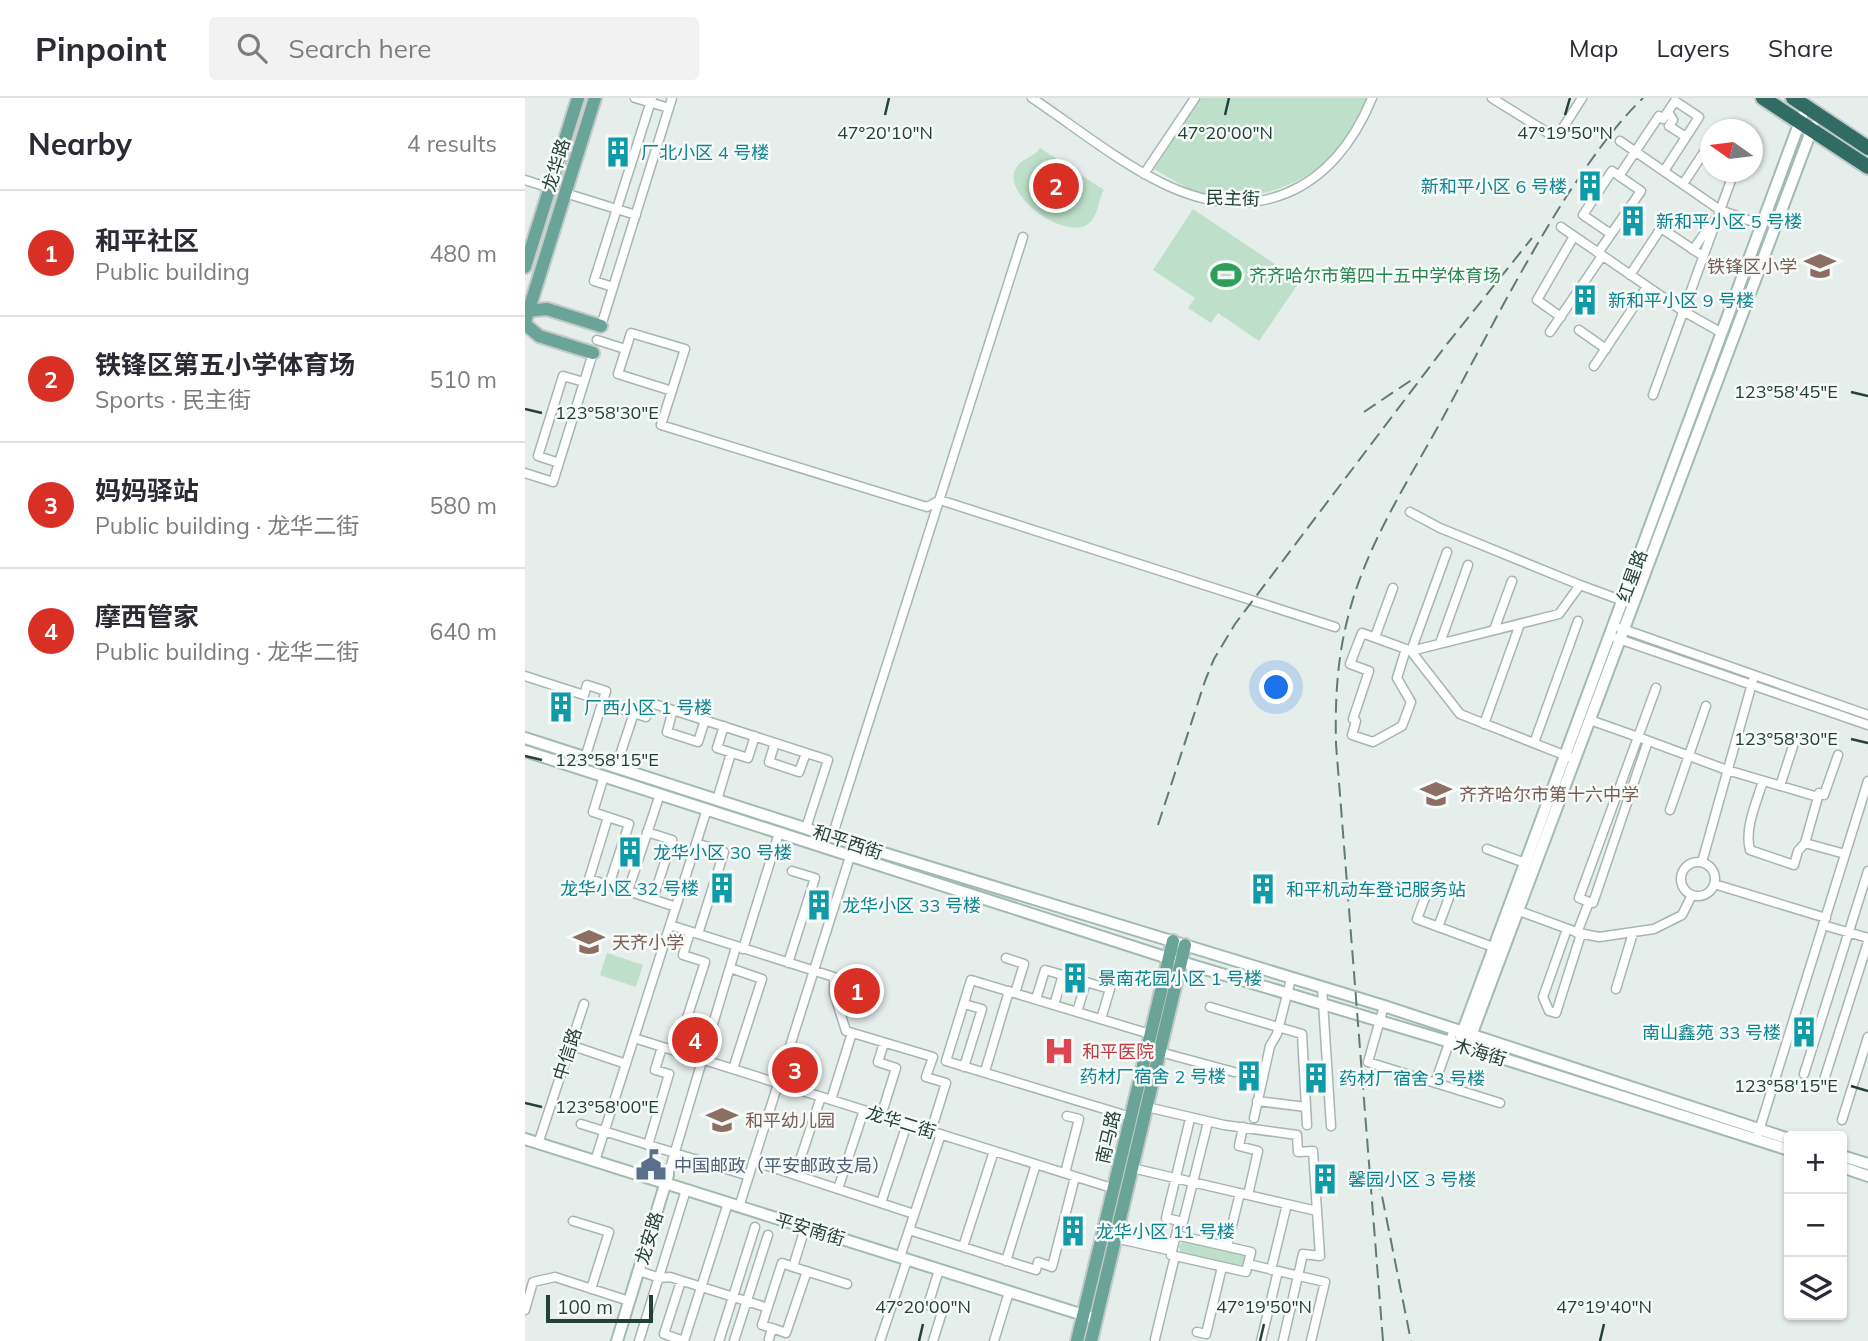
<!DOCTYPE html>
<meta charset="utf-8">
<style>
:root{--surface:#fff;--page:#f2f2f3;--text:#2b2b33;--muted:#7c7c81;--line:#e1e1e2;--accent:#d93025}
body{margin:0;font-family:Mulish,"Noto Sans SC",sans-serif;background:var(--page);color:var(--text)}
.controls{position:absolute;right:21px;bottom:21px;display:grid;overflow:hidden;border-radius:7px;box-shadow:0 2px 5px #0004}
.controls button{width:63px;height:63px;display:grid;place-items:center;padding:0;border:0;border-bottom:2px solid var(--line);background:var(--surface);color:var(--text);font:35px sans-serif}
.compass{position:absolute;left:1175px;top:21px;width:63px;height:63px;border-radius:50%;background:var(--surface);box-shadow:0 2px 5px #0004;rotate:284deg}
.scale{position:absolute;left:21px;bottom:18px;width:107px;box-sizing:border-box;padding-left:7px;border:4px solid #24403a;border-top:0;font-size:19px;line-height:24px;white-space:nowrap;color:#24403a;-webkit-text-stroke:5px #f6faf8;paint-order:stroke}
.you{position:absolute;left:752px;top:590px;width:24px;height:24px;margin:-18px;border:5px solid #fff;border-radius:50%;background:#1a73e8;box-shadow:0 0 0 10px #1a73e833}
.badge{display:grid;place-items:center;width:46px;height:46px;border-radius:50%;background:var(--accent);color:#fff;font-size:23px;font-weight:700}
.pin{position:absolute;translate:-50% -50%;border:4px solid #fff;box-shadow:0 2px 7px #0006}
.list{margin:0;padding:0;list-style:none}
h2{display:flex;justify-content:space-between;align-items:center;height:91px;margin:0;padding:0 28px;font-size:30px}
h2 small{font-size:23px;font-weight:400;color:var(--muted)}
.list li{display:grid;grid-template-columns:46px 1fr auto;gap:21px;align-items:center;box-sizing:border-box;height:126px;padding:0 28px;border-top:2px solid var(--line)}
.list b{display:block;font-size:26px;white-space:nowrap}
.list p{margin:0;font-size:23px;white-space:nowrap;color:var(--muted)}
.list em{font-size:23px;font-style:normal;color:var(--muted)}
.icon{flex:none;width:38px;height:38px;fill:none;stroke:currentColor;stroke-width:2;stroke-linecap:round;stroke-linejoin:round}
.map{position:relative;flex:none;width:1343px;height:1243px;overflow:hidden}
header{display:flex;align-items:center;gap:42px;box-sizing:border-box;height:98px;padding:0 35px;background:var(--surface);border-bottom:2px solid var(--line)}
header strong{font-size:33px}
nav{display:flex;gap:38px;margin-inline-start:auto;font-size:24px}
.search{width:490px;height:63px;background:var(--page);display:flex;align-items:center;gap:18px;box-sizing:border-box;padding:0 24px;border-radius:7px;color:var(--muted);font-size:26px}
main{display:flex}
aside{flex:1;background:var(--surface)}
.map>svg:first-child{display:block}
</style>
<header>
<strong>Pinpoint</strong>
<div class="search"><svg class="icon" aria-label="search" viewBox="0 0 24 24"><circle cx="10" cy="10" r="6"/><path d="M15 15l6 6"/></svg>Search here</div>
<nav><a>Map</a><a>Layers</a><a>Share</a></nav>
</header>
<main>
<aside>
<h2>Nearby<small>4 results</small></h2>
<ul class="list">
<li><span class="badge">1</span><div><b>和平社区</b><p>Public building</p></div><em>480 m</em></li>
<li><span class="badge">2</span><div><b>铁锋区第五小学体育场</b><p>Sports · 民主街</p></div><em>510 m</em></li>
<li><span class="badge">3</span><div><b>妈妈驿站</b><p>Public building · 龙华二街</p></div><em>580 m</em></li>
<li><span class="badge">4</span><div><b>摩西管家</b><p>Public building · 龙华二街</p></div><em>640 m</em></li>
</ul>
</aside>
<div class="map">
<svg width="1343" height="1243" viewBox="0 0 1343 1243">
<rect width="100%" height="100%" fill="#e5eeeb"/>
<path fill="#bedfc9" d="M676 0H842C833 21 822 44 805 60 770 93 714 108 668 92 655 87 642 78 629 71Z
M515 50 579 92C572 103 574 118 563 126 541 142 483 102 489 75 493 60 508 61 515 50Z
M668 111 775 183 734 243 693 215 686 225 663 210 670 200 628 172Z
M82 855 118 867 111 889 75 877Z
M659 1142 720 1155 722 1164 716 1170 656 1156 654 1148Z"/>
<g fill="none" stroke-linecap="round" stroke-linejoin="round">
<g stroke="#a7b6b2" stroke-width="11">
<path id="street" d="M110 0 144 10
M507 0C549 28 592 63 637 85 730 131 809 93 847 0
M967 0 1028 38 1034 36 1057 0
M1143 14 1148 22 1144 28 1161 39
M1195 32 1197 29 1201 32
M1095 43 1195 112 1237 127
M619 76 670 0
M1094 78 1134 18 1138 21 1150 3 1174 19 1139 73
M0 82 25 90
M1158 86 1185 45
M40 95 111 117
M1036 129 1158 213 1197 235
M1168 152 1188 123
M1073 155 1116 93 1087 73 1058 117 1086 136
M1105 177 1136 130 1178 158
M88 189 69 183 127 0
M1036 219 1012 202 1049 138
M76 228 147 0
M1054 232 1081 251
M1025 234 1077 158
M72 242 100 251
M1069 268 1122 189
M147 293 93 276 106 235 160 251 136 327 402 409 415 402 810 529
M1128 297 1209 74
M34 365 13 358 38 278 59 284
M0 375 28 384 68 255
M885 414 915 430 1055 487
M1095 530 1343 617
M969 532 987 483
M850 539 868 490
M1091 540 1343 627
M915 545 943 467
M881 551 872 580 886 604 877 628 848 644 827 637 831 623 828 621 844 573 825 566 837 535 881 551 886 553 922 454
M0 578 59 597 62 587 81 593 60 660
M77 605 109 615
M148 612 142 634 173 644 180 622
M1065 622 1113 639 1131 590
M959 626 995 526
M199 628 192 650 223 660 230 638
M250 645 244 664 274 674 281 655
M1009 645 1053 523
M1044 659 935 616 886 553 1034 516 1055 487 1101 504
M91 669 109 615 121 619 126 605 303 662 281 730
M79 678 68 714 83 719 64 781 103 793
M1238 683C1232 703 1219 731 1225 752L1269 767 1273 753 1280 745 1293 699
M1255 688 1270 642
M135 696 103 793 151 809
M192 702 206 655
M1145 712 1181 608
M83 719 104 726 84 787
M122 734 147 742 128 801
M307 739 498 139
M171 745 199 754 173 836
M1280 745 1320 756
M962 751 1000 765
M1156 781a17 17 0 1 1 34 0a17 17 0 1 1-34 0Z
M1177 764 1228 582
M1189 786 1301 820
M1064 804 1068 805 1123 643
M994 813 1054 835 1074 839 1129 831 1157 817 1167 797
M145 827 309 879V895L321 933 408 959 401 979 421 985 406 1033
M1298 827 1343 840
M913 829 925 797 904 789 892 821 968 849
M1042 831 1018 899 1024 913 1031 915 1056 836
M1052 835 1064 804 1054 800 1113 639 1202 672 1293 699 1294 695 1299 697 1313 657
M218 851 254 735
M481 860 499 866 490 895
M263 865 290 780 267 773
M205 870 237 881 208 971
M797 889 806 1028
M1091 891 1108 835
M511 901 520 872 538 877 529 907
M859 908 843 964 975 1005
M685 909 777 936 782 1027
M552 914 561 884 585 891 576 921
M109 940 590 1091
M45 947 101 966
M151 954 180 864 158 857 165 834
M635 954 709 974
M439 969 457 911 439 906
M461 970 484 893
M1279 976 1343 773
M1299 982 1343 844
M910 985 929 931
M306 1002 327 935
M732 1003 781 1009
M622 1009 699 1027 772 1037 773 1054 788 1053 795 1158 778 1156 758 1243
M356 1018 371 970 353 964 359 945
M606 1019 421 963 446 882 625 936
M729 1020 745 948 752 936 766 881
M1317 1022 1343 939
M56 1026 224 1078
M718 1029 714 1048 733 1053 723 1097
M1233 1036 1343 683
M13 1046 59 906
M123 1047 144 976 130 972 137 949
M70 1063 182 711
M228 1063 389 1116
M607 1070 792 1113
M540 1075 554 1021 542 1018
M143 1077 211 849
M270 1077 296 999
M313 1091 339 1012
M356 1105 382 1026
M214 1109 329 746
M48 1123 84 1134 66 1191
M658 1124 682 1028
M280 1130 268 1169 322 1186
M384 1132 511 1172 513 1164 527 1169 550 1079
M592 1132 649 1145
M651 1137 726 1154 721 1174 646 1157Z
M651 1137 654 1123 641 1120 664 1025
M590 1140 647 1153
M702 1148 715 1095
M438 1149 469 1053
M375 1159 416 1036
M481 1163 511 1066
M723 1166 800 1184 786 1243
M746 1172 762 1106
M114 1173 135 1180 145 1179 237 1208
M156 1183 139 1236 159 1243 203 1105
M0 1212 8 1184 30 1179 104 1203
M247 1230 261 1235 282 1173
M672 1234 681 1236 697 1169
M244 1241 247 1230 237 1227 257 1165 268 1169
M630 1241 650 1158
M114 1243 161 1092
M194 1243 230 1129
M209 1243 243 1137
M355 1243 382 1162
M408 1243 418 1211 403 1207 414 1172
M469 1243 484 1194
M736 1243 753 1173"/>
</g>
<g stroke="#a3bab3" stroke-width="14">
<path id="secondary" d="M0 640 329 746 859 908 1264 1041
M0 653 643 860 942 949 1264 1052
M936 938 1277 18
M944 943 1288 28
M0 1041 571 1221
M1317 1058 1343 1066
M1317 1069 1343 1078
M92 1243 143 1077"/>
</g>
<g stroke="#c2cac8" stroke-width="16">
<path id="primary" d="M0 169 53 0
M0 213 22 211 76 228
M0 224 70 0
M0 226 14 238 68 255
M552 1243 648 843
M566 1243 660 847"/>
</g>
<g stroke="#c2cac8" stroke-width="18">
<path id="highway" d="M1238 0 1343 69
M1268 0 1343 50"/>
</g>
<use href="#street" stroke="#fff" stroke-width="8"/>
<use href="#secondary" stroke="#fff" stroke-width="10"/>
<use href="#primary" stroke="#6aa398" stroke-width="12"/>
<use href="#highway" stroke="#306c64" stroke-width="14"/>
<path stroke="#5f7b75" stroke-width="2" stroke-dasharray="14 7" stroke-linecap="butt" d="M839 314 888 281
M633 727 680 583 689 561 710 526 922 246 1007 140
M853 1078 886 1243
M858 1243 811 646C810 603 812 561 823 519 841 446 886 379 921 314 960 241 998 166 1043 96 1066 62 1088 29 1118 0"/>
</g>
<path fill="none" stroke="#24403a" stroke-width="2.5" d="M360 17 364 0M700 17 704 0M1040 17 1045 0M1326 294 1343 298M0 311 17 315M1326 641 1343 645M0 658 17 662M1326 988 1343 993M0 1005 17 1009M394 1243 398 1226M735 1243 739 1226M1075 1243 1079 1226"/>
<defs>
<g id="building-bare" transform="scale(2.415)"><path d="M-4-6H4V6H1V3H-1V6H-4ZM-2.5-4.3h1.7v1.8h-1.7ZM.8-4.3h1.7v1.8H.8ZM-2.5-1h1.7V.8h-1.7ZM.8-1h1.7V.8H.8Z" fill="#0f9aa8" stroke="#f6faf8" stroke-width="2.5" paint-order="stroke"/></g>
<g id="school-bare" transform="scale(2.415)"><path d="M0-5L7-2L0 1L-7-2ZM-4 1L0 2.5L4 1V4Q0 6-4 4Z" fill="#8d6e63" stroke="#f6faf8" stroke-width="2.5" paint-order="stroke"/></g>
<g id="stadium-bare" transform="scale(2.415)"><path d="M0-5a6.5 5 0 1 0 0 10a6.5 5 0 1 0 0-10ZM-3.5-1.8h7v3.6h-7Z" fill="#2e9e5b" stroke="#f6faf8" stroke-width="2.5" paint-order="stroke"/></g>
<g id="hospital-bare" transform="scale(2.415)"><path d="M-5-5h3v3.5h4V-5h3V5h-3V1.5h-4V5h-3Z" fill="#e0444e" stroke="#f6faf8" stroke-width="2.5" paint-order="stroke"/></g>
<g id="civic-bare" transform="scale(2.415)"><path d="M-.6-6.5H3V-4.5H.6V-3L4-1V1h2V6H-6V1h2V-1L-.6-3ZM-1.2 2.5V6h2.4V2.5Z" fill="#5c6f8a" stroke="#f6faf8" stroke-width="2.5" paint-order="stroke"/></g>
</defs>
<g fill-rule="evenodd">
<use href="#building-bare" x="93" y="54"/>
<use href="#building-bare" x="1065" y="88"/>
<use href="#building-bare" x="1108" y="123"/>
<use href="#school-bare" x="1295" y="168"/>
<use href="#stadium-bare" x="701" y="177"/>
<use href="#building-bare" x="1060" y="202"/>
<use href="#building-bare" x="36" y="609"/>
<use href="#school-bare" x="911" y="696"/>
<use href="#building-bare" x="105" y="754"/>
<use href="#building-bare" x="197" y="790"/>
<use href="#building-bare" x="738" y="791"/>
<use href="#building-bare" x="294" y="807"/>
<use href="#school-bare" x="64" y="844"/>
<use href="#building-bare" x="550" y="880"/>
<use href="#building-bare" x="1279" y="934"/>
<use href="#hospital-bare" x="534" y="953"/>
<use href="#building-bare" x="724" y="978"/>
<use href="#building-bare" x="791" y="980"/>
<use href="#school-bare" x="197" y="1022"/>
<use href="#civic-bare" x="126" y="1067"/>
<use href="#building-bare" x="800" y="1081"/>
<use href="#building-bare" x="548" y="1133"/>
</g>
<g text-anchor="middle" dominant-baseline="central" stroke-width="5" stroke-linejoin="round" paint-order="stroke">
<g font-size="18" fill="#0d838f" stroke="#f6faf8" text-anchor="start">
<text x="116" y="54">厂北小区 4 号楼</text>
<text x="1042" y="88" text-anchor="end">新和平小区 6 号楼</text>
<text x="1131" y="123">新和平小区 5 号楼</text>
<text x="1083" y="202">新和平小区 9 号楼</text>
<text x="59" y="609">厂西小区 1 号楼</text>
<text x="128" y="754">龙华小区 30 号楼</text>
<text x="174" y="790" text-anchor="end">龙华小区 32 号楼</text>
<text x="761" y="791">和平机动车登记服务站</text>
<text x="317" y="807">龙华小区 33 号楼</text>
<text x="573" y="880">景南花园小区 1 号楼</text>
<text x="1256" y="934" text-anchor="end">南山鑫苑 33 号楼</text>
<text x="701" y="978" text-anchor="end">药材厂宿舍 2 号楼</text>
<text x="814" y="980">药材厂宿舍 3 号楼</text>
<text x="823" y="1081">馨园小区 3 号楼</text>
<text x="571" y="1133">龙华小区 11 号楼</text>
</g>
<g font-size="18" fill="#24403a" stroke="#f6faf8">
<text transform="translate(31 67) rotate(-73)">龙华路</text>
<text transform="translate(708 100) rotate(2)">民主街</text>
<text transform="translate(1107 478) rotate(-70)">红星路</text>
<text transform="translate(323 744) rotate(18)">和平西街</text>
<text transform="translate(955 954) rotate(17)">木海街</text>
<text transform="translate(42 956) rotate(-72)">中信路</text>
<text transform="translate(376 1024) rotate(17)">龙华二街</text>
<text transform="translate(583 1039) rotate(-77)">南马路</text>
<text transform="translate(285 1131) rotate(17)">平安南街</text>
<text transform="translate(124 1140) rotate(-73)">龙安路</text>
</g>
<g font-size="18" fill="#785e54" stroke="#f6faf8" text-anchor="start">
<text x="1272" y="168" text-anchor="end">铁锋区小学</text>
<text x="934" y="696">齐齐哈尔市第十六中学</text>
<text x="87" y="844">天齐小学</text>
<text x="220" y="1022">和平幼儿园</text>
</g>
<g font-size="18" fill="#27864d" stroke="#f6faf8" text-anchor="start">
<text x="724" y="177">齐齐哈尔市第四十五中学体育场</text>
</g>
<g font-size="18" fill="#be3a42" stroke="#f6faf8" text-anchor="start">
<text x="557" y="953">和平医院</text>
</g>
<g font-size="18" fill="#4e5e75" stroke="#f6faf8" text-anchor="start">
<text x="149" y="1067">中国邮政（平安邮政支局）</text>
</g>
</g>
<g font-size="18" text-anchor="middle" fill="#24403a" stroke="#f6faf8" stroke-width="5" stroke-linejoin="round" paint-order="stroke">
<text x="360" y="41">47°20'10"N</text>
<text x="700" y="41">47°20'00"N</text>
<text x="1040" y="41">47°19'50"N</text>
<text x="1261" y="300">123°58'45"E</text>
<text x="82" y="321">123°58'30"E</text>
<text x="1261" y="647">123°58'30"E</text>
<text x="82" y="668">123°58'15"E</text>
<text x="1261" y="994">123°58'15"E</text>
<text x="82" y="1015">123°58'00"E</text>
<text x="398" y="1215">47°20'00"N</text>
<text x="739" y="1215">47°19'50"N</text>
<text x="1079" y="1215">47°19'40"N</text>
</g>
</svg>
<div class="controls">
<button>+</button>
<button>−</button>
<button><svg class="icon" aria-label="layers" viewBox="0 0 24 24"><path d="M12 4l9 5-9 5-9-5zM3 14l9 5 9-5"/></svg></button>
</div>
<svg class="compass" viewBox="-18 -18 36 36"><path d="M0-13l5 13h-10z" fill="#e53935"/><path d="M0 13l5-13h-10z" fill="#7c7c81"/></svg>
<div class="scale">100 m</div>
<div class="you"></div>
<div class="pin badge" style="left:332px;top:893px">1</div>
<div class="pin badge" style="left:531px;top:88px">2</div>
<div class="pin badge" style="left:270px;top:972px">3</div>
<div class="pin badge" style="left:170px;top:942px">4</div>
</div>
</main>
